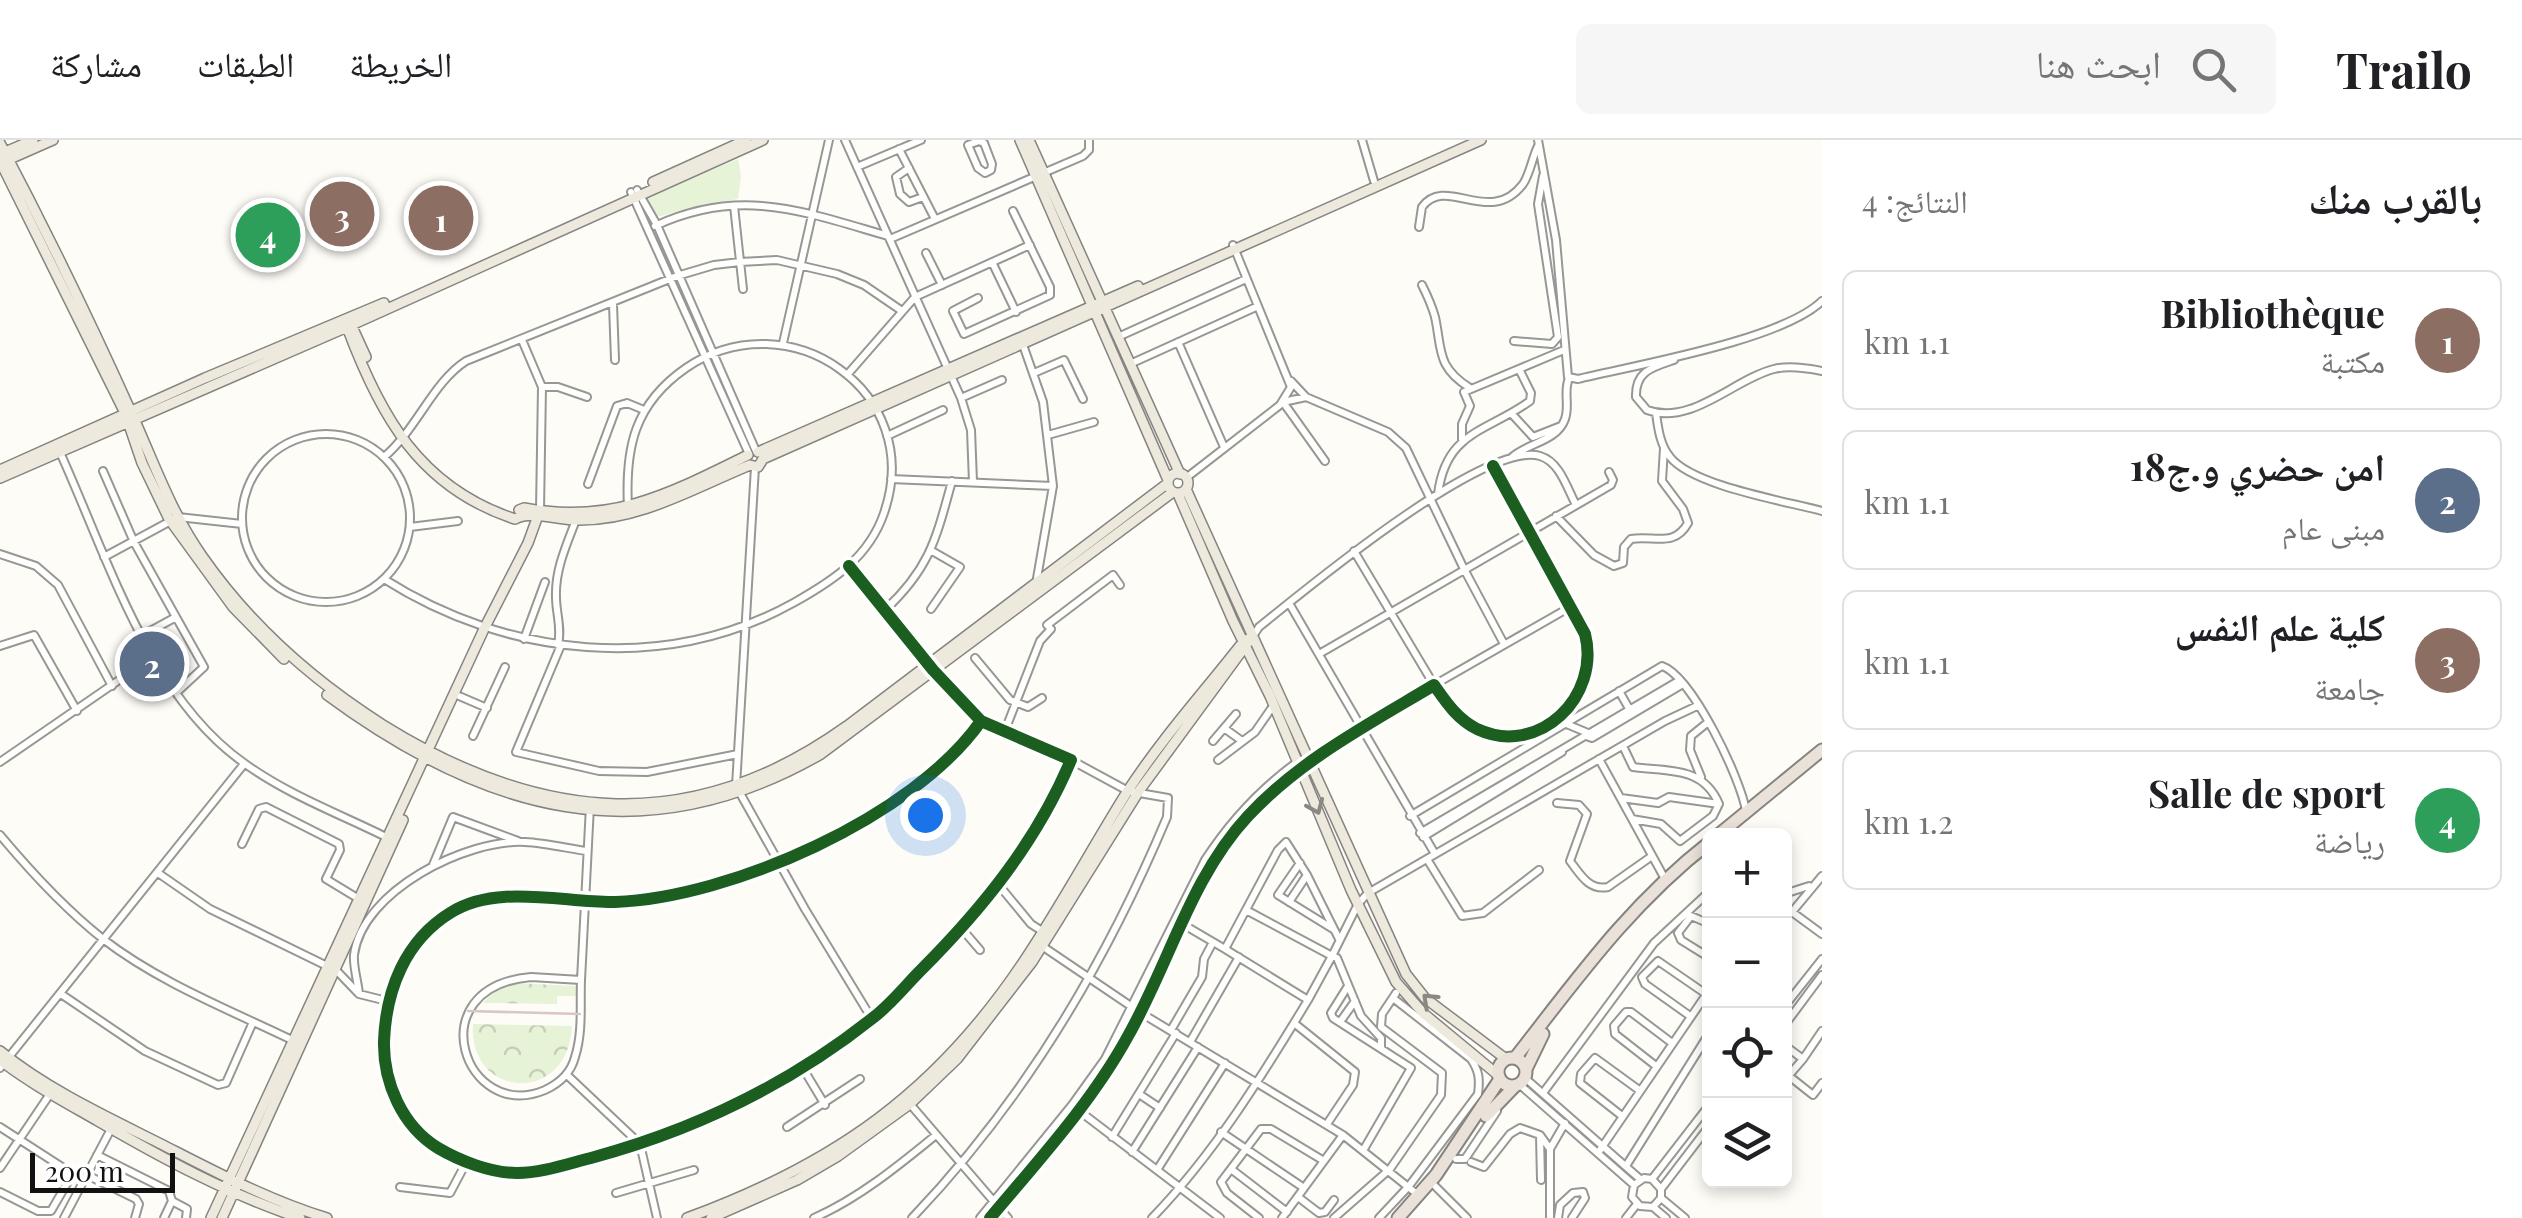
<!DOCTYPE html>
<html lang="ar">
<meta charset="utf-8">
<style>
:root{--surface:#fff;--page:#f6f6f6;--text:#202124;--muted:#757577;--line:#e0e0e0;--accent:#646362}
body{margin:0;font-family:"Playfair Display","Noto Naskh Arabic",serif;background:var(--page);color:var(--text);direction:rtl}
.controls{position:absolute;right:30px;bottom:30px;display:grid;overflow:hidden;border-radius:15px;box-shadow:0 5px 15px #0003}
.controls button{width:90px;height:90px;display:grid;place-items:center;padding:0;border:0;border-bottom:2px solid var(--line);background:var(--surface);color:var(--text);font:50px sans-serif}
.scale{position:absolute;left:30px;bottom:25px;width:145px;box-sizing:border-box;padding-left:10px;border:5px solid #111;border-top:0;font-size:28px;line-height:35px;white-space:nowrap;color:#111;-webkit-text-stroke:8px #fff;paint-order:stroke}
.you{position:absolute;left:925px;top:675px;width:35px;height:35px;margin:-25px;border:8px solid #fff;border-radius:50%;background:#1a73e8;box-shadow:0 0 0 15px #1a73e833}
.badge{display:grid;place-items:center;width:65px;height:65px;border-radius:50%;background:var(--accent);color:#fff;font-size:32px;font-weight:700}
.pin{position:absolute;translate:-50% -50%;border:5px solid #fff;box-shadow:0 2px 10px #0006}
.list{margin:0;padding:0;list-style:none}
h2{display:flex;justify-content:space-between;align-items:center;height:130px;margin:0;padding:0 40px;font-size:42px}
h2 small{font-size:32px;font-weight:400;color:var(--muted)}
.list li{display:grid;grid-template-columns:65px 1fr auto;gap:30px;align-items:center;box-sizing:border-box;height:140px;margin:0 20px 20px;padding:0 20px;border:2px solid var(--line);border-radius:15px}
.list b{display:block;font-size:38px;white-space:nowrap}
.list p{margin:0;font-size:32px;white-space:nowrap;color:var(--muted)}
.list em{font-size:32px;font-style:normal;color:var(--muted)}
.icon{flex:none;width:55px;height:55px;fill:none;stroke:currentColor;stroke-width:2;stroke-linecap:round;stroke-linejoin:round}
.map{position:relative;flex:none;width:1822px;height:1078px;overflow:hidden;direction:ltr}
header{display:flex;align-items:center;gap:60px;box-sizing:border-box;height:140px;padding:0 50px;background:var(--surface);border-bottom:2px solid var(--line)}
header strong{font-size:48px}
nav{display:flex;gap:55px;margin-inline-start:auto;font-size:35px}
.search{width:700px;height:90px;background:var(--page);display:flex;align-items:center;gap:25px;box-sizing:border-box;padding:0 35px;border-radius:15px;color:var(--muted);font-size:38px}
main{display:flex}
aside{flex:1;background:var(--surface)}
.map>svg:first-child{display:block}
</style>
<header>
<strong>Trailo</strong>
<div class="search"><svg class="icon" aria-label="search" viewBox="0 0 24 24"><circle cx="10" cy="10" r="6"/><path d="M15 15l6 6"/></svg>ابحث هنا</div>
<nav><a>الخريطة</a><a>الطبقات</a><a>مشاركة</a></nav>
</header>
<main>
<aside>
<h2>بالقرب منك<small>النتائج: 4</small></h2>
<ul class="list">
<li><span class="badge" style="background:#8d6e63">1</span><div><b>Bibliothèque</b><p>مكتبة</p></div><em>1.1 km</em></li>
<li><span class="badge" style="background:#5c6f8a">2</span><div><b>امن حضري و.ج18</b><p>مبنى عام</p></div><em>1.1 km</em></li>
<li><span class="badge" style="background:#8d6e63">3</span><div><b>كلية علم النفس</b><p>جامعة</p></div><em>1.1 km</em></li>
<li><span class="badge" style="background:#2e9e5b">4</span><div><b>Salle de sport</b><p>رياضة</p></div><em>1.2 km</em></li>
</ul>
</aside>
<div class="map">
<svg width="1822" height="1078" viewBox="0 0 1822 1078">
<defs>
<pattern id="park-crowns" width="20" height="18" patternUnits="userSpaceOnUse" patternTransform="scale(2.5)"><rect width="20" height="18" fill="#e7f3d7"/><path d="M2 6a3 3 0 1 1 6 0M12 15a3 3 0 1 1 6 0" fill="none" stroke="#c5cfb8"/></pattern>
</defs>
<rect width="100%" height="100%" fill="#fdfcf7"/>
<path fill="#e7f3d7" d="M738 19 741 36 738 59 688 68 654 78 646 57Z"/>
<path fill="url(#park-crowns)" d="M515 843 576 846V856H557V864L483 863 492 852Z
M473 884 572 886C568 966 468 959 473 884Z"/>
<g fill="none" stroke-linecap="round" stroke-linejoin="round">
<g stroke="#979795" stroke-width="10">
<path id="minor" d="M845 0 961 258 971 290 973 342
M1362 0 1374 41
M1538 0 1556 100 1568 237 1578 239C1636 225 1782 200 1822 161
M979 1 984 3 992 24 991 30 985 33 978 28 968 5Z
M899 9 935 79
M857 27 921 0
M909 28 896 37 900 54 909 62 923 57
M637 50 657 85 756 311
M631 52 749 314
M734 66 743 149
M655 86C741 46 805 72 888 96
M1419 87 1422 67C1446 34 1490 88 1523 44 1530 34 1532 18 1538 6
M890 99 1083 16 1089 10V0
M926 113 942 145
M992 122 1016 172
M1422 145C1427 155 1432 166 1435 177 1442 209 1436 227 1470 248
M978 158 953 171 964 194 1050 155V147L1013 71
M613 164 615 220
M1118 197 1246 139
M522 200 542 247 540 370
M1514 201 1552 204 1558 197 1538 64 1543 36
M1022 202 1043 262 1053 346 1036 444
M1178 202 1224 307
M783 203 829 0
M1674 220C1653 227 1635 231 1636 257L1647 270C1692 286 1734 239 1774 229 1789 225 1807 228 1822 231
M1130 224 1256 167
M1034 233 1064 220 1083 259
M847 235 915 157 1030 105
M1291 241 1306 257 1388 292 1406 308 1464 429 1504 504
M542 247H558L587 257
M1306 257 1283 262 1325 321
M961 258 1002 240
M1511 273 1533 297 1561 286
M1656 273C1658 288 1660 305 1670 317 1693 346 1785 361 1822 371
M242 378a84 84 0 1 1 168 0a84 84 0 1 1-168 0Z
M1048 295 1094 282
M887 296 943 270
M1462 299V284L1470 266 1464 252 1564 210
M58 308C106 412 147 555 244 623 288 655 340 674 388 698
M384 317C417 289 433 242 466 221L677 136 714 125 740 122 777 120 837 134 864 145 902 171
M1511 318C1526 303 1557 302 1565 279 1570 265 1563 252 1569 238
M755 327 736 646 805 769 872 879
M103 331 134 402 204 527 177 552
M1186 338 1280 265 1291 247 1233 105
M891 339 1053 346
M588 344 617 266 627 263 644 270
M1438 354C1446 291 1487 292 1530 261L1531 253 1519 229
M1556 376 1594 415 1614 426 1623 423 1624 407 1631 399C1654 395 1674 408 1688 383L1683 369 1662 341 1664 308
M410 387 458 381
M1354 411 1434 545 1572 466
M0 414 36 426 58 445 112 546
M104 417 178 377 242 384
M849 426 933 530 981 581 1071 620C1037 701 983 768 921 830 906 845 891 864 874 877 790 944 695 990 591 1018 567 1024 542 1033 517 1033 491 1033 460 1021 438 1008 402 986 383 942 384 901 386 850 405 801 450 773 497 743 564 763 615 762 730 758 914 677 981 581
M384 439C507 517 665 535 795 462 834 440 869 417 884 373 926 252 789 158 686 228 634 264 625 308 628 367
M1289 463 1435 714
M931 469 960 427 932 411
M885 470C930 428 936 399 952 341
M143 495 176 477
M1253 496 1259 487C1305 450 1485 300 1540 316 1560 322 1567 348 1576 365
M524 499 545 442
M558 505C562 487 556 474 556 457 555 430 566 406 576 380
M561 505 516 612 599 631 647 632 738 614
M0 506 34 495 77 571
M1319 514 1611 345 1613 340 1609 332
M975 518 1010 560 1028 567 1042 558
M1619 551 1631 572
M459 556 487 568
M1564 583 1588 593
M1224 588 1242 601
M1004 593 1040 501 1051 489 1047 485 1113 435 1120 445
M473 596 505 527
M1586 596 1592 598 1683 544
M1213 601 1236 574
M1623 606 1633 627C1669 632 1703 626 1719 664L1713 676 1680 701 1661 684 1632 679
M1599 619 1665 739
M1218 620 1255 592 1273 566
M0 622 154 516
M1701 637 1690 610 1691 596 1707 583
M1621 658 1658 663 1669 657 1719 664
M1557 663 1579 665 1587 674 1570 721C1580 734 1589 751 1608 747L1652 716
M1410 676 1662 526C1692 536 1741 639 1746 671
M1420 693 1680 540
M0 695C31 732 65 769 103 799 160 843 230 870 294 901
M1423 697 1562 612
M242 704 259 669 266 667 339 704 340 710 326 739 359 759
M1427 719 1462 776 1483 773 1539 730
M1300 723 1278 755 1333 789
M433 725 453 677 518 701
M158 733 210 769 327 826
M998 744 1031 784 1042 791
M1784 754 1809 746
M1289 762 1307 735
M1246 770 1332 816 1358 764 1368 753 1665 581 1697 566
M1784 772H1792L1822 794
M1792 772 1822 736
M1179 782 1225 809
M1710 784 1691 776 1678 793 1681 800 1710 818
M962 789 980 810
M1339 799 1307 735 1286 702 1278 710 1225 809 1308 860 1332 816 1337 818 1361 876 1381 898V907
M1042 806 1141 873 1343 995 1417 1054
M336 830 359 854 387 861
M531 837 581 840C580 865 583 892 575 917 571 933 560 943 545 950 465 984 417 847 531 837Z
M581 840 590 666
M1348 846 1331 873 1333 878 1411 928 1364 1009
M61 854 145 911 218 945 226 943 253 882
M359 854C358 842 353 827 354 815 362 751 466 699 525 702 545 703 566 708 586 711
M1784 867 1822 819
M1690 876 1645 844 1642 837 1658 821 1706 854
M1340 882 1355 861
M1294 883 1355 932 1353 945 1327 984
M1784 886 1822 835
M1171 890 1202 837 1204 819 1213 802
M1190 902 1239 817
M1784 905 1803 919 1822 891
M1656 926 1615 894 1614 886 1626 872H1631L1672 903
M0 928 244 624
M804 930 825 965
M567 935 640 1004 657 1078
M1789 936 1813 955 1822 943
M1525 938 1640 1039
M1784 941 1803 919
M1519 944 1634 1045
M1543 953 1654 803 1710 751
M1139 954 1160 968
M910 964 1008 1078
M1078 970 1220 1078
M1622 976 1580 943 1581 934 1595 918 1639 950
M0 987 62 1027 68 1033 69 1040 51 1071H38L0 1052
M787 987 860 939
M1221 992 1304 1048
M1540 996 1541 1040
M1112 997 1176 893
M1132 1012 1198 907
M1598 1013 1710 849
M97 1015 169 1051 172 1061 187 1069 186 1078
M1456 1019H1465L1497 971
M1471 1022 1484 1027 1510 994 1520 988 1540 995 1550 1009
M1626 1026 1710 892
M0 1028 50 954
M1231 1029 1287 1072
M1157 1030 1225 923
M87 1035 136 1059 139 1064 135 1078
M1652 1039 1661 1049V1058L1653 1067 1640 1066 1632 1057 1634 1045 1644 1038 1652 1039 1710 964
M1435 1046 1467 1078
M400 1047 450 1053 467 1021
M1661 1049 1710 985
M616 1053 694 1030
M1298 1057 1319 1073 1325 1072 1334 1060
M1661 1058 1685 1078
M1653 1067 1666 1078
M64 1078 111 989
M164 1078 172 1061
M814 1078C859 1058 898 1026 936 995
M912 1078C1023 962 1105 825 1167 677L1168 658 1128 651 1071 620
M980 1078 1072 965 1105 919 1205 720C1231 680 1262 647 1300 620
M990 1078C1038 1021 1092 962 1128 896 1169 824 1191 737 1248 676 1300 620 1369 584 1434 545 1446 562 1457 579 1477 589 1539 618 1601 556 1585 494L1493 326
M1152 1078C1214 1014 1262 936 1308 860
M1259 1078 1227 1053 1221 1042 1261 989H1271L1324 1021
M1282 1078 1343 995
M1334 1078 1390 1029 1441 955 1442 933 1381 887 1382 874 1396 853
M1379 1078 1409 1046 1478 954C1480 939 1479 931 1471 919L1393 858
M1550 1078V1009L1565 983
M1558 1078 1560 1065 1573 1053 1583 1052 1585 1058 1572 1078
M1626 1078 1637 1064"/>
</g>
<g stroke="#858482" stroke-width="12">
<path id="major" d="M1020 0 1168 340
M1029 0 1180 334
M0 3C47 92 91 183 132 274 155 325 170 370 202 416 250 485 312 540 383 585 541 683 692 697 847 586L1168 343
M3 13 33 0
M0 21 125 273 142 323 169 379 233 467 284 519
M3 22 53 0
M653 42 746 0
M347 179V187C380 276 420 348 515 379 531 370 558 380 577 380 639 381 694 348 750 325L758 327 763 319 1481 0
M350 182 366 217
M758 312 1138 146
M0 330 205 238 384 163
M1168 343a10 10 0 1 1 20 0a10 10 0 1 1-20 0Z
M0 338 347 187 763 0
M1186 349 1406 834 1425 858 1506 919
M1178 354 1233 481 1270 556 1351 750 1396 842 1423 873 1498 935
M519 370 524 368C612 385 671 353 748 315
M327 555C484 671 642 717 821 614L1173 352
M0 911C47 949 105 976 159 1003 214 1031 268 1060 327 1078
M0 920C31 944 65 962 98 981 162 1018 230 1055 300 1078
M211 1078 484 489 528 403 540 370
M222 1078 403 680
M687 1078C834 1024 936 953 1024 821 1061 766 1092 708 1127 652 1162 598 1204 552 1243 502L1252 497
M711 1078 797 1040 838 1016 910 964 957 919 1032 822 1139 651 1252 497"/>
</g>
<g stroke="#858482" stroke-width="15">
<path id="highway" d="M1717 696 1822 610
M1515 918C1577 839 1629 765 1710 702
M1498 932a14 14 0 1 1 28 0a14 14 0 1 1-28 0Z
M1526 929 1543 894
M1486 976 1515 946
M1398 1078 1436 1035 1500 939"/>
</g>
<use href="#minor" stroke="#fffffe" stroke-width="6"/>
<use href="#major" stroke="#ede9dc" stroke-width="9"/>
<use href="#highway" stroke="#eae1d8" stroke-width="11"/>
<path stroke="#d9c6c7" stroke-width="2.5" d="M468 871 580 874"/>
<g stroke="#fff" stroke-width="19">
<path id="cycleway" d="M849 426 933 530 981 581 1071 620C1037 701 983 768 921 830 906 845 891 864 874 877 790 944 695 990 591 1018 567 1024 542 1033 517 1033 491 1033 460 1021 438 1008 402 986 383 942 384 901 386 850 405 801 450 773 497 743 564 763 615 762 730 758 914 677 981 581
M990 1078C1038 1021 1092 962 1128 896 1169 824 1191 737 1248 676 1300 620 1369 584 1434 545 1446 562 1457 579 1477 589 1539 618 1601 556 1585 494L1493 326"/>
</g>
<use href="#cycleway" stroke="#1b5e20" stroke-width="12"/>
</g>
<defs><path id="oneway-chevron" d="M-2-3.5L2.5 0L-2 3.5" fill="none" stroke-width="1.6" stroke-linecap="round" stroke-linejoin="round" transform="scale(2.5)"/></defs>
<g stroke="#8a8881">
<use href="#oneway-chevron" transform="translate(1316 667) rotate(67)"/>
<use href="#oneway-chevron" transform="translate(1429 860) rotate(-137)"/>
</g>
</svg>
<div class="controls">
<button>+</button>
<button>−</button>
<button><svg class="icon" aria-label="locate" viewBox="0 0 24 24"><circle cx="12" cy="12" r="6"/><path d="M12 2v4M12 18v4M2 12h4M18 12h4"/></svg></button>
<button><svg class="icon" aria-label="layers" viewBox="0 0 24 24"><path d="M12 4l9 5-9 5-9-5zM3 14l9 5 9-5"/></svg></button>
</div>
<div class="scale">200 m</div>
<div class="you"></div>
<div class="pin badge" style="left:441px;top:78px;background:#8d6e63">1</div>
<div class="pin badge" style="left:152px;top:524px;background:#5c6f8a">2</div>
<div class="pin badge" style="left:342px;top:74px;background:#8d6e63">3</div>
<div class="pin badge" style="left:268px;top:95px;background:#2e9e5b">4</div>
</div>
</main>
